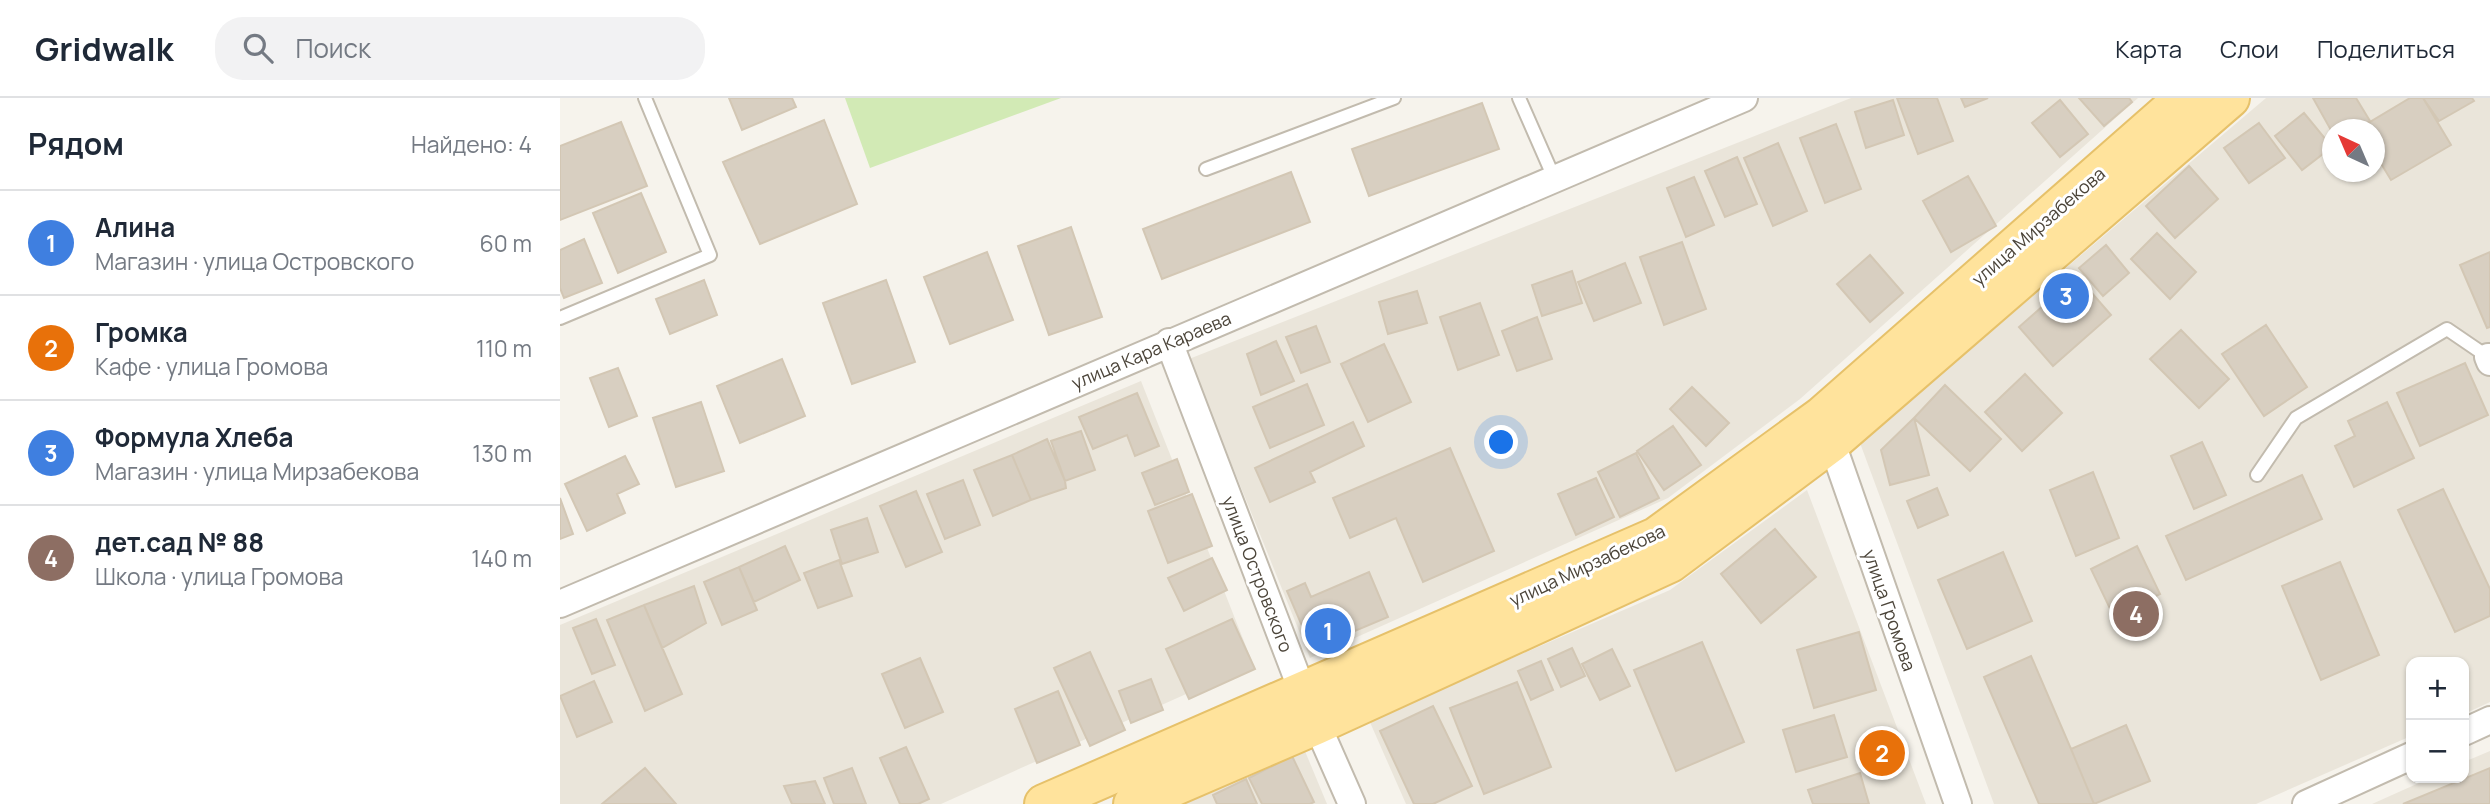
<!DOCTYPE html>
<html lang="ru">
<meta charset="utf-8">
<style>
:root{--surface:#fff;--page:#f2f2f3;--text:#1f2937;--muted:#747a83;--line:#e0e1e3;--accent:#fc3f1d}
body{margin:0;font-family:Manrope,sans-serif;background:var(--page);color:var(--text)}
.controls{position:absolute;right:21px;bottom:21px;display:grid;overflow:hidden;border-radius:14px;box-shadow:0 2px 5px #0004}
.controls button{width:63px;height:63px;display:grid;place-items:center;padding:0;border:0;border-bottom:2px solid var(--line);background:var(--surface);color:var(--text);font:35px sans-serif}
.compass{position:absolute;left:1762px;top:21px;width:63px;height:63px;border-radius:50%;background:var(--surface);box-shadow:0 2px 5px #0004;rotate:316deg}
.you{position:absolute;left:942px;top:345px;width:24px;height:24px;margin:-18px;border:5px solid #fff;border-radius:50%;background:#1a73e8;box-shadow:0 0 0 10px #1a73e833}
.badge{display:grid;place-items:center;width:46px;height:46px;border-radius:50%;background:var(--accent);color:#fff;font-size:23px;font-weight:700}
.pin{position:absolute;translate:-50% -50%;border:4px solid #fff;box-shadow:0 2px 7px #0006}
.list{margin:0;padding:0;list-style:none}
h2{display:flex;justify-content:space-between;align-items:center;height:91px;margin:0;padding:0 28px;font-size:30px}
h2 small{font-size:23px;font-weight:400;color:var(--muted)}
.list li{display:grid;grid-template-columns:46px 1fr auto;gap:21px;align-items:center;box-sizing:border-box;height:105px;padding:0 28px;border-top:2px solid var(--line)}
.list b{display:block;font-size:26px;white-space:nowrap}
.list p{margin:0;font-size:23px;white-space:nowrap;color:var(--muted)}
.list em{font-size:23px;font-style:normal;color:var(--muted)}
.icon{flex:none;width:38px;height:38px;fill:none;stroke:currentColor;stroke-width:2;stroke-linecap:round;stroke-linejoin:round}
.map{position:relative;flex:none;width:1930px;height:706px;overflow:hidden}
header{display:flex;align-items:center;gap:42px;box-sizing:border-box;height:98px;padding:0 35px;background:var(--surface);border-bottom:2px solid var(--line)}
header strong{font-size:33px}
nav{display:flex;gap:38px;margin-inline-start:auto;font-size:24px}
.search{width:490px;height:63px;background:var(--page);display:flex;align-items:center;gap:18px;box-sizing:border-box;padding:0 24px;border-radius:28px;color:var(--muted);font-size:26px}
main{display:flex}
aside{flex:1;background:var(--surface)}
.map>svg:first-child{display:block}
</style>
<header>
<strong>Gridwalk</strong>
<div class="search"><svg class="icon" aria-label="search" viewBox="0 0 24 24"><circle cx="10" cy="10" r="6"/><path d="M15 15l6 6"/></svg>Поиск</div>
<nav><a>Карта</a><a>Слои</a><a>Поделиться</a></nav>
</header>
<main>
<aside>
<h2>Рядом<small>Найдено: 4</small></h2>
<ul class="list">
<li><span class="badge" style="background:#3f7fe0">1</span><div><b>Алина</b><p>Магазин · улица Островского</p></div><em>60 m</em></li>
<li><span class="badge" style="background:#e8710a">2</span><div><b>Громка</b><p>Кафе · улица Громова</p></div><em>110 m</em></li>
<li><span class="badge" style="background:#3f7fe0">3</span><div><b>Формула Хлеба</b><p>Магазин · улица Мирзабекова</p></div><em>130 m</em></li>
<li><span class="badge" style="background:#8d6e63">4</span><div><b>дет.сад № 88</b><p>Школа · улица Громова</p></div><em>140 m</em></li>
</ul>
</aside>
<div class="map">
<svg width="1930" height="706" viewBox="0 0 1930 706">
<rect width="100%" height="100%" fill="#f6f3ec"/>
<path fill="#eae5da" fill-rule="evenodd" d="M1291 0H1578L1240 301 1108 400 750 560 629 261Z
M1706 0H1930V604L1904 616V564H1851V638L1696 706H1434L1300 345ZM1772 32H1814V74H1772Z
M581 283 693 566 381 706H0V527Z
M1247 392 1366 706H846L809 622 1110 492Z
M742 646 767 706H607Z
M1930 653V706H1812L1870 680H1904V664Z"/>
<path fill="#d2eab5" d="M285 0H501L310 70Z"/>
<path fill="#d8cfc1" stroke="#d3c7b4" stroke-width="2" d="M169 0H232L236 9 182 32Z
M1337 0H1377L1393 43 1358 56Z
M1401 0H1428L1405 9Z
M1519 0H1569L1572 4 1544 28Z
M1753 0H1796L1810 23 1798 32H1772V34Z
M1850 0H1863L1891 47 1831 82 1814 54V32L1800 30Z
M1863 0H1912L1914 3 1879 23Z
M1333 2 1344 37 1306 50 1295 14Z
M1500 2 1528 36 1500 59 1472 25Z
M922 5 939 51 809 98 792 51Z
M1744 15 1772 49 1742 72 1715 38Z
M264 22 297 106 200 146 163 64Z
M61 24 87 88 0 122V48Z
M1699 25 1725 60 1689 85 1664 50Z
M1276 26 1301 91 1265 105 1240 40Z
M1218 45 1247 113 1213 128 1184 60Z
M1177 59 1197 106 1165 119 1145 73Z
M1629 68 1658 101 1615 140 1586 108Z
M731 74 750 124 602 181 583 131Z
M1408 78 1436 128 1391 154 1363 103Z
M1134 79 1154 127 1126 139 1107 90Z
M81 95 106 154 58 175 33 115Z
M511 129 542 219 489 237 458 148Z
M1597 135 1636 174 1610 201 1571 161Z
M24 141 42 185 4 200 0 190V152Z
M1122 144 1146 211 1104 227 1080 159Z
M1546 147 1569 175 1543 198 1519 170Z
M427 154 453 222 390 246 364 179Z
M1930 154V229L1927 230 1900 167Z
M1310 157 1343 195 1310 224 1277 186Z
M1065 165 1081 205 1034 223 1018 184Z
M1012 173 1022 205 982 218 972 187Z
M1517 178 1551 217 1493 268 1459 229Z
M144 182 157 217 110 236 96 201Z
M326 182 355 264 292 286 263 205Z
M857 193 867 225 828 236 819 204Z
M920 205 939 257 898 272 880 219Z
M977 219 992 261 957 273 942 233Z
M1706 227 1747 289 1704 318 1662 256Z
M756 228 770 264 741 275 726 239Z
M1621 232 1669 281 1639 310 1590 261Z
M716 243 734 283 701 297 687 256Z
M824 246 851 304 808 324 781 266Z
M222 261 245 318 180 345 157 288Z
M1905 265 1928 317 1860 348 1837 295Z
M58 270 77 318 49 329 30 280Z
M1465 276 1502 315 1462 353 1425 314Z
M747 286 764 327 710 350 693 309Z
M1385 287 1441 341 1410 373 1354 320Z
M1132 289 1169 325 1146 348 1110 311Z
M577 295 599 348 575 358 567 337 533 351 519 319Z
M141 304 164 373 116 389 93 320Z
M1827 304 1854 360 1794 389 1775 348 1795 338 1788 323Z
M1354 320 1369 377 1330 387 1321 352Z
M793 324 804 348 750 374 755 384 710 404 695 370Z
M1113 328 1141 367 1104 392 1077 353Z
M521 333 535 372 505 383 491 343Z
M487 341 505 383 506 390 471 402 452 357Z
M1642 344 1666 397 1634 411 1611 358Z
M890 350 934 453 863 484 836 420 790 440 773 400Z
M1076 355 1099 400 1060 419 1038 374Z
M452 357 471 402 433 418 414 372Z
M65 358 79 386 57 396 65 415 27 433 5 386Z
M617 361 629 394 595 407 582 375Z
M1533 374 1559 440 1516 458 1490 392Z
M1742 377 1762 421 1626 482 1606 438Z
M1036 380 1054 419 1016 437 998 396Z
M403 382 420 427 385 441 367 396Z
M1377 390 1388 417 1358 430 1347 403Z
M1883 391 1930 491V518L1895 534 1838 412Z
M356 393 382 454 346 469 320 408Z
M632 396 652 448 608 465 588 413Z
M0 400 13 436 0 441Z
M307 420 318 454 282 466 271 432Z
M1215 431 1256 479 1201 525 1161 476Z
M225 448 240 482 194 504 179 469Z
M1577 448 1600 496 1554 519 1531 471Z
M1443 454 1472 523 1407 551 1378 482Z
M652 460 667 492 624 513 608 480Z
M279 462 292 498 258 510 244 475Z
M1780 464 1819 557 1761 582 1722 488Z
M179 469 197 512 162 527 144 484Z
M809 474 828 519 752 551 727 493 745 485 751 499Z
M134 488 146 525 102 550 84 507Z
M84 507 122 596 85 613 47 522Z
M36 521 55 567 32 576 13 530Z
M672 521 695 571 629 601 606 551Z
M1299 534 1316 592 1254 610 1237 552Z
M1142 544 1184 644 1116 673 1074 572Z
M1012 550 1025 578 1001 589 988 561Z
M1052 551 1070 588 1040 602 1022 566Z
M530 554 565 632 530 648 494 570Z
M1471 558 1511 651 1534 706H1479L1424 579Z
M360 560 383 614 345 630 322 576Z
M981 563 993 592 971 602 958 573Z
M591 581 603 612 571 625 559 593Z
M34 583 52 624 17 639 0 598Z
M957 584 991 669 924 696 890 610Z
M498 593 520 647 477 665 455 611Z
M873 608 912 688 873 706H854L820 633Z
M1274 617 1287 659 1236 674 1223 632Z
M1566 627 1590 683 1534 706 1511 651Z
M346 649 369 701 358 706H340L320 660Z
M732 658 754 704 750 706H702L689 680Z
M85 670 116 706H42Z
M292 670 306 706H274L264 680Z
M1930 670V706H1843Z
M1300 675 1309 706H1253L1248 692Z
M686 681 697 706H657L653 697Z
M255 683 265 706H232L224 688Z"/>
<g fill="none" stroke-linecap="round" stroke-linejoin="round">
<g stroke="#c2bbae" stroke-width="16">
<path id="lane" d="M959 0 995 82
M646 71 834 0
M0 220 150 157 85 0
M1697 377 1736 320 1887 231 1928 259"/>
</g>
<g stroke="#c2bbae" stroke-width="30">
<path id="street" d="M609 244 743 595 792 706
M1928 259 1930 264
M1267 331 1398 706
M0 506 1184 0
M1904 634 1930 622
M1746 706 1851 658"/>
</g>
<g stroke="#e6c16a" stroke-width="42">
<path id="primary" d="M484 706 1096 439 1262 318 1624 0
M573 706 756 627 1110 465 1272 344 1670 0"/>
</g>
<use href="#lane" stroke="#fff" stroke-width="12"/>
<use href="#street" stroke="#fff" stroke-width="26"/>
<use href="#primary" stroke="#ffe39c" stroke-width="38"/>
</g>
<g text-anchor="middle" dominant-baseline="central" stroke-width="6" stroke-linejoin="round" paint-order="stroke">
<g font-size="18" fill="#4b4439" stroke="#fff">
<text transform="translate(1478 128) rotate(-41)">улица Мирзабекова</text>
<text transform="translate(591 252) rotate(-23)">улица Кара Караева</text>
<text transform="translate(1027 467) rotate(-25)">улица Мирзабекова</text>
<text transform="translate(698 476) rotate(69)">улица Островского</text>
<text transform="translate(1330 512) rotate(71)">улица Громова</text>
</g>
</g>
</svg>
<div class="controls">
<button>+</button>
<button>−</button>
</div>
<svg class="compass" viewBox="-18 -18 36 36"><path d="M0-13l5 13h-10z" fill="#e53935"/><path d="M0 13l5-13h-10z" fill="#747a83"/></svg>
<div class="you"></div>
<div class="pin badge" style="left:768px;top:533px;background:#3f7fe0">1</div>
<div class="pin badge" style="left:1322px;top:655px;background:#e8710a">2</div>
<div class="pin badge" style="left:1506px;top:198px;background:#3f7fe0">3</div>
<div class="pin badge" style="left:1576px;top:516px;background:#8d6e63">4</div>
</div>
</main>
